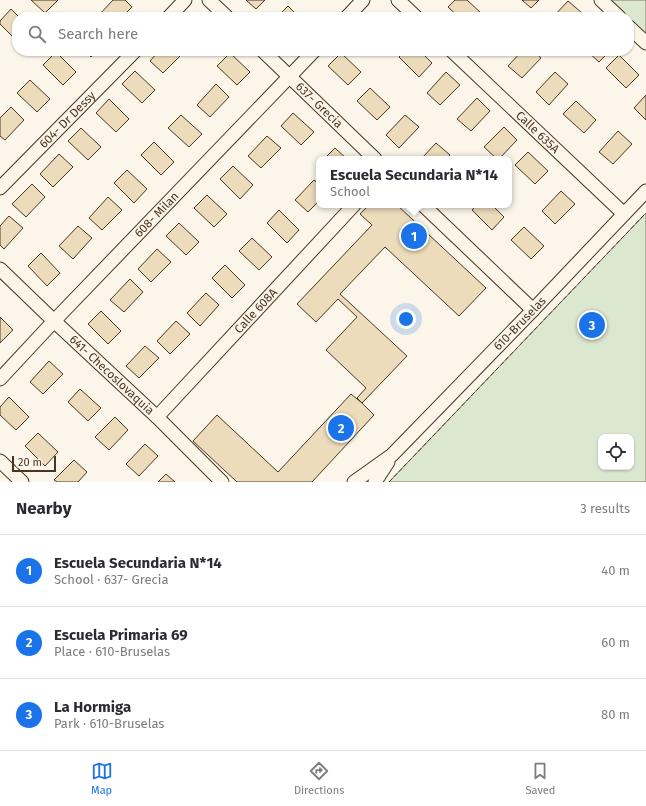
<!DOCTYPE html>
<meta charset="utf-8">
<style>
:root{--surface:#fff;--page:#f7f7f7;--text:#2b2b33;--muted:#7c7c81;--line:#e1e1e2;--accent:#1a73e8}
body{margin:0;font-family:"Fira Sans",sans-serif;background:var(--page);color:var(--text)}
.controls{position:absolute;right:12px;bottom:12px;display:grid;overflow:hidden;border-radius:8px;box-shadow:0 1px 3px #0004}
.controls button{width:36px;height:36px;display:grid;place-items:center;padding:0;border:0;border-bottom:1px solid var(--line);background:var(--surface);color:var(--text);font:20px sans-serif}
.scale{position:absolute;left:12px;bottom:10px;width:44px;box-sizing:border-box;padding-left:4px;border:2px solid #4a3520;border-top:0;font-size:11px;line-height:14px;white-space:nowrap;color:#4a3520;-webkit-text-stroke:3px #fbf6e9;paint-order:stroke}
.you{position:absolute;left:406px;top:319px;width:14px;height:14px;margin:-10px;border:3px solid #fff;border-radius:50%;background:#1a73e8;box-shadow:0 0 0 6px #1a73e833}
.badge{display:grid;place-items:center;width:26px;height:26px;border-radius:50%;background:var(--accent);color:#fff;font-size:13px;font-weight:700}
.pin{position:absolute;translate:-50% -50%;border:2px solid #fff;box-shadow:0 1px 4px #0006}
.popup{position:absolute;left:316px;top:156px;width:196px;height:52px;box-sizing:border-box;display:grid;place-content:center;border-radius:8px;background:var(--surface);filter:drop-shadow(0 1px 3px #0005);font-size:13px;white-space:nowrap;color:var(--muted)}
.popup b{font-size:15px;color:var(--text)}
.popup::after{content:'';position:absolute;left:50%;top:100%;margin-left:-8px;border:8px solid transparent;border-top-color:var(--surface)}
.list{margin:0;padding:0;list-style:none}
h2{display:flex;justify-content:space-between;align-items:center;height:52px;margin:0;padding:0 16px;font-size:17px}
h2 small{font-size:13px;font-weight:400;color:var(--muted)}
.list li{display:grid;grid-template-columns:26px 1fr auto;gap:12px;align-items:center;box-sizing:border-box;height:72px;padding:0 16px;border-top:1px solid var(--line)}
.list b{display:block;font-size:15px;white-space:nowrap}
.list p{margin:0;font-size:13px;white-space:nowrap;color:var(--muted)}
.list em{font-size:13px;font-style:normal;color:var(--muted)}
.icon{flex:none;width:22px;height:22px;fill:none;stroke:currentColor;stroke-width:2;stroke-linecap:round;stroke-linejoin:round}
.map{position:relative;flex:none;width:646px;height:482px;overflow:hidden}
.search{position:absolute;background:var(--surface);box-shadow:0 1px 3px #0004;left:12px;right:12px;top:12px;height:44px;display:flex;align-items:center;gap:10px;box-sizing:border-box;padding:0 14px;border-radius:16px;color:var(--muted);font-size:15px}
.sheet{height:268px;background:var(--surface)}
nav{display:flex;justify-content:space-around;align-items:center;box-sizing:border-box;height:56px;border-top:1px solid var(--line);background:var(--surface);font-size:11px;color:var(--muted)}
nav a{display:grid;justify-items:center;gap:2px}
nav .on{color:var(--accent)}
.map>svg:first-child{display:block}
</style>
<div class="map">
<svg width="646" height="482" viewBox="0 0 646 482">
<rect width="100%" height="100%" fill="#fbf6e9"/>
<path fill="#dce7d0" stroke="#887966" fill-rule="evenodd" d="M610 0H646V34Z
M646 213V482H389ZM601 437H631V467H601Z"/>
<path fill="#ecdcbc" stroke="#4a3520" d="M31 0H58L45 13Z
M113 0H125L132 7 122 17H102L99 15Z
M246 0H265L256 9Z
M455 0H467L481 13 478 17H459L448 7Z
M522 0H539L531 8Z
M568 1 582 13 578 17H553Z
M288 6 299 17H277Z
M11 9 19 17H17V41L0 24V21Z
M85 51H97L91 57Z
M159 51H181L183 53 163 73 150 61Z
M405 51H420L432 63 419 77 399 57Z
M522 51H534L541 58 522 78 508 66Z
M587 51H610L599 62Z
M56 52 76 72 63 85 43 65Z
M230 53 250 72 237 85 217 66Z
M341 53 361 72 348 85 328 66Z
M619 55 639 75 626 88 606 68Z
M135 71 155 90 142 103 122 84Z
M446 72 460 85 440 105 427 93Z
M555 72 568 84 549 105 536 92Z
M30 80 50 99 37 112 17 93Z
M216 84 229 97 210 117 197 105Z
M370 88 390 107 377 120 357 101Z
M646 95V120L634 108Z
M477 98 490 111 471 131 457 119Z
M109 99 129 119 116 132 96 113Z
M576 101 596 120 584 133 563 114Z
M11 107 24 120 5 140 0 136V118Z
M293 113 314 132 301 145 281 126Z
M181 115 202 134 189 147 168 128Z
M405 115 419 127 399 148 386 135Z
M504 127 517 140 499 159H497L484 147Z
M81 128 101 147 88 160 68 141Z
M618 131 632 144 613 164 599 152Z
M267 136 281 148 261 168 248 156Z
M154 142 174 162 161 175 141 155Z
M436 143 450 155 446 159H421Z
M335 148 347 159H324Z
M528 152 548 171 535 184 515 165Z
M59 154 73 167 53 187 40 174Z
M233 166 253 185 240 199 220 179Z
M127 170 147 189 134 203 114 183Z
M314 180 319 184V201L308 212 295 200Z
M32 184 45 197 26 217 12 204Z
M561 191 575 204 555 224 542 211Z
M207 195 227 214 214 227 194 208Z
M108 197 122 210 102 230 89 218Z
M369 205H397L486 288 459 316 385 247 340 294 407 356 362 403 357 398 366 388 326 350 357 317 338 299 316 322 297 304 372 225 360 214Z
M477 205H492L504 217 492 230 472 210Z
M279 210 299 230 287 243 267 223Z
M9 216 23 228 4 249 0 245V226Z
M179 223 199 242 186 255 166 236Z
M78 226 92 238 73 259 59 246Z
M524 227 544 246 531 259 511 240Z
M252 238 272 257 259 270 239 251Z
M157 249 171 262 151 282 138 269Z
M41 253 60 273 47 286 28 266Z
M225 265 245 285 232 298 212 278Z
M130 279 143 292 124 312 110 300Z
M206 293 219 305 200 326 187 313Z
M101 311 121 331 108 344 88 324Z
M0 317 13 330 0 343Z
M176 321 190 334 170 354 157 341Z
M145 346 159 358 139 378 126 366Z
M49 361 63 374 43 394 30 382Z
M80 389 101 408 88 421 68 402Z
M351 394 362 403 374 415 312 482H237L193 441 217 415 278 472Z
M9 397 29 417 16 430 0 415V407Z
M115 417 128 430 109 450 95 437Z
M38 433 58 452 45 466 25 446Z
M145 444 158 456 139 476 126 464Z
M74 460 87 472 78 482H57L54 480Z
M166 474 175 482H158Z"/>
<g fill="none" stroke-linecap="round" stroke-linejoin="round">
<g stroke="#4a3520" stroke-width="15">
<g id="minor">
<path d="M209 0 227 17"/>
<path d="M398 0 416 17"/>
<path d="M601 0 619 17"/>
<path d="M169 17 185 0"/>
<path d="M347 17 363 0"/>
<path d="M629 27 646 43"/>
<path id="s1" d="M263 51 375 159"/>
<path id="s2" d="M452 51 624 214"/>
<path id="s3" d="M0 188 135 51"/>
<path d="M423 205 533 310"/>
<path id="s4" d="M0 269 54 321 157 417 222 482"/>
<path id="s5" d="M0 379 54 321 314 51"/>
<path id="s6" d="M157 417 354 205"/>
<path d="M0 461 22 482"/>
<path id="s7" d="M354 482 392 455 533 310 646 191"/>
<path d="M375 482 388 462"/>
</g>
</g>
<use href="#minor" stroke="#fbf6e9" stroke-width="13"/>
<path stroke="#4a3520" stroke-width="1" stroke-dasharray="5 2" stroke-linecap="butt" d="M389 482 646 213"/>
</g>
<g text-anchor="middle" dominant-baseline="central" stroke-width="3" stroke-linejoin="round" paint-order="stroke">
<g font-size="12" fill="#4a3520" stroke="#fbf6e9">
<text stroke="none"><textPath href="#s1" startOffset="78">637- Grecia</textPath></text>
<text stroke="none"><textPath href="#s3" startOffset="96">604- Dr Dessy</textPath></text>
<text stroke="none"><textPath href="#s2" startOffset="118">Calle 635A</textPath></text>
<text stroke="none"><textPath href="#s5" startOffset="227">608- Milan</textPath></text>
<text stroke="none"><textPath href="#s6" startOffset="145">Calle 608A</textPath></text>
<text stroke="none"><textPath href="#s7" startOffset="230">610-Bruselas</textPath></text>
<text stroke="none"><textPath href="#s4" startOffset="154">641- Checoslovaquia</textPath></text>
</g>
</g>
</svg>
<div class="controls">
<button><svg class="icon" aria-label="locate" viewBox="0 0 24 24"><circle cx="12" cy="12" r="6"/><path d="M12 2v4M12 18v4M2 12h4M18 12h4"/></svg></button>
</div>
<div class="scale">20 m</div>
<div class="you"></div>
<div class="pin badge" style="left:414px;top:236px">1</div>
<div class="popup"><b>Escuela Secundaria N*14</b>School</div>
<div class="pin badge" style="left:341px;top:428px">2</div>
<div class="pin badge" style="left:592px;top:325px">3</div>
<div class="search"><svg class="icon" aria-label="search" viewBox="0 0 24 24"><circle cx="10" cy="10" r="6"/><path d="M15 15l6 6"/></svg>Search here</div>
</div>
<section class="sheet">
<h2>Nearby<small>3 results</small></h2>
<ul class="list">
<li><span class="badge">1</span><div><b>Escuela Secundaria N*14</b><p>School · 637- Grecia</p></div><em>40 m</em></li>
<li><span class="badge">2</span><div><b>Escuela Primaria 69</b><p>Place · 610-Bruselas</p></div><em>60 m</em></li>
<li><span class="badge">3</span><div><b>La Hormiga</b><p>Park · 610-Bruselas</p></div><em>80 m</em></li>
</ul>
</section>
<nav>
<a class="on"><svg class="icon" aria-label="map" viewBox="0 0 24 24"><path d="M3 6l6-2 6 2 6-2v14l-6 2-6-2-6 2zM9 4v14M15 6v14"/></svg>Map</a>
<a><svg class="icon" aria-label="directions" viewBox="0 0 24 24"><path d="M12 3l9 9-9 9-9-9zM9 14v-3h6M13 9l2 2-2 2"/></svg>Directions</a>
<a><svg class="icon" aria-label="saved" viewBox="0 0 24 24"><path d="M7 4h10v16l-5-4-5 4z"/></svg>Saved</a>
</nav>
